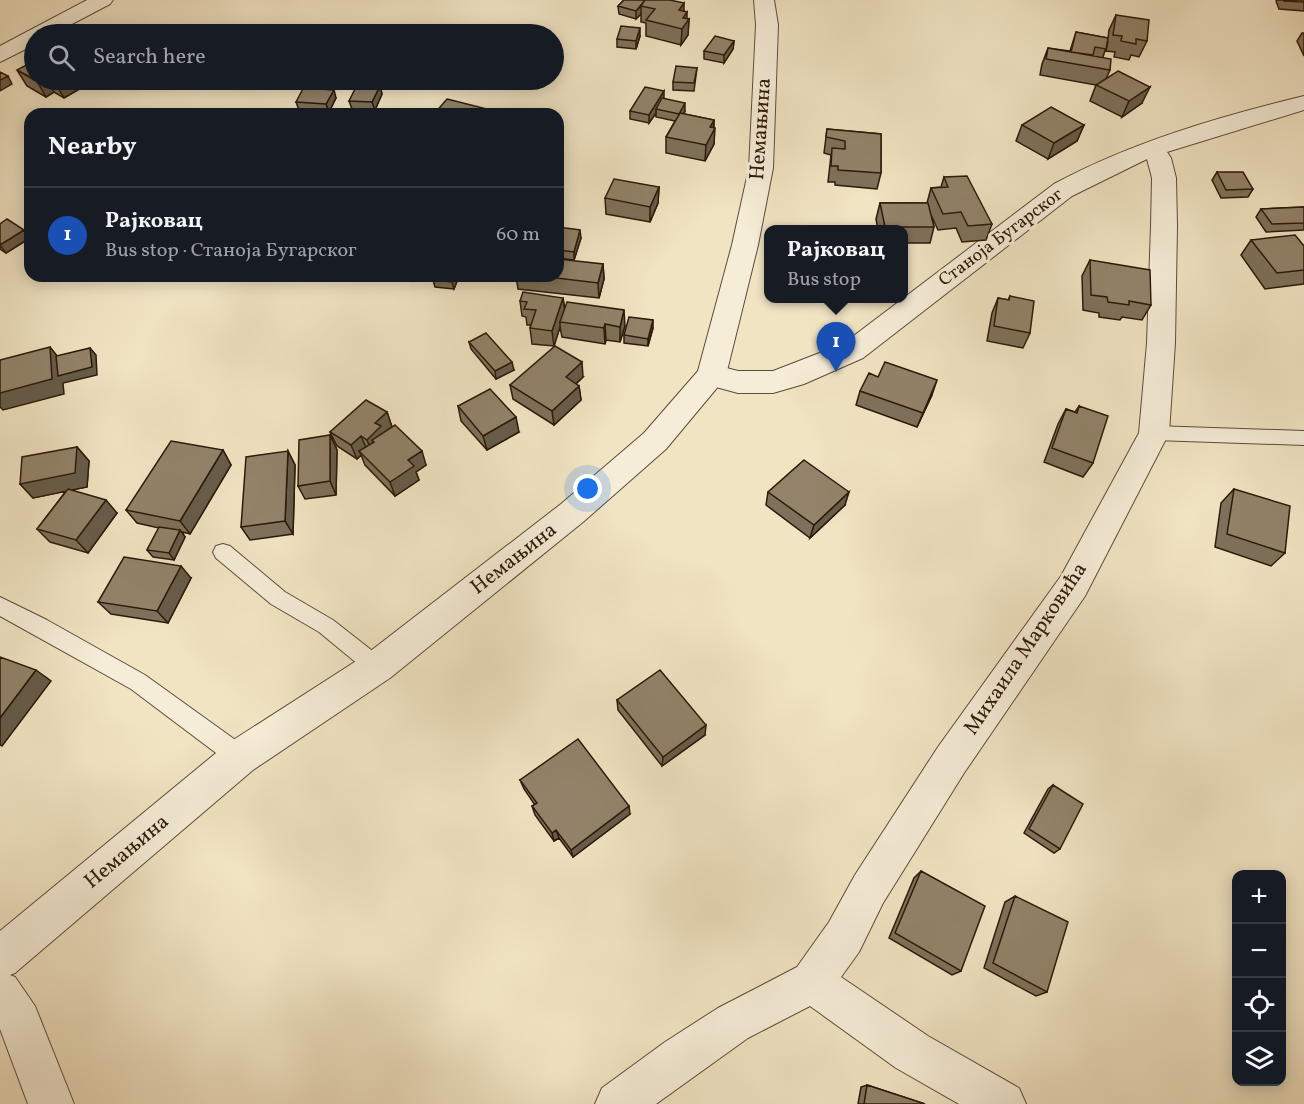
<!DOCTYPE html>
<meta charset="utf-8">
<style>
:root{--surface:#171b24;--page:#242831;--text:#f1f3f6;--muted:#9ea1a6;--line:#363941;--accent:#d93025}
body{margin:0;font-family:Vollkorn,serif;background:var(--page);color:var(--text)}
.controls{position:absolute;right:18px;bottom:18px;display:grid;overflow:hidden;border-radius:12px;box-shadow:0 3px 15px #0003}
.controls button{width:54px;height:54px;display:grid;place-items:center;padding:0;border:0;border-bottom:2px solid var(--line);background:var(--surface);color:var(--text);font:30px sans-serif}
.you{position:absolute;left:588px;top:489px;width:21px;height:21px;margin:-15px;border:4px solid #fff;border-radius:50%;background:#1a73e8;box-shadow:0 0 0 9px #1a73e833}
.badge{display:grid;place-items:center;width:39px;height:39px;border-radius:50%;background:var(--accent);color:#fff;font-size:20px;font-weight:700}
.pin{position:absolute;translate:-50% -50px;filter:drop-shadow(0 2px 3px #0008)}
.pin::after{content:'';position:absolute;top:32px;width:21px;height:18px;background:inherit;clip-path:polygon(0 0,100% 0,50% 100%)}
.popup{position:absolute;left:764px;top:225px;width:144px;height:78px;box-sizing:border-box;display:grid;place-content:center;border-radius:12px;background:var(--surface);filter:drop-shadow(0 2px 4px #0005);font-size:20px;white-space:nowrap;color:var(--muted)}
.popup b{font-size:22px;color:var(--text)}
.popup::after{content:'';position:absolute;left:50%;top:100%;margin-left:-12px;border:12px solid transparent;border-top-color:var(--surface)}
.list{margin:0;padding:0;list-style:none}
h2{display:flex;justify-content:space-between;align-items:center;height:78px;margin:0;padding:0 24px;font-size:26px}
h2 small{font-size:20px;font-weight:400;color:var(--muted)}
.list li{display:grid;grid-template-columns:39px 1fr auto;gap:18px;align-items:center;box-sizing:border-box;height:96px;padding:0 24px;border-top:2px solid var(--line)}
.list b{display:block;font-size:22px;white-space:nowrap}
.list p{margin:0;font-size:20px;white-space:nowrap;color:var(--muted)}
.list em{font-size:20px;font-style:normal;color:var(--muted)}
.icon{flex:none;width:33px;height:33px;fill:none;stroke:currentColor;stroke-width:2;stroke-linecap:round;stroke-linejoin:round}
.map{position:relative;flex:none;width:1304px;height:1104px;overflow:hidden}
.search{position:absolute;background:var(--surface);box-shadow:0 3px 15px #0003;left:24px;top:24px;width:540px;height:66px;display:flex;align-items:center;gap:15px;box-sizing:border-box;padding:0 21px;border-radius:33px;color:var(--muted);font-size:22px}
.panel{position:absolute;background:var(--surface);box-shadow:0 3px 15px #0003;left:24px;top:108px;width:540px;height:174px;border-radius:18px}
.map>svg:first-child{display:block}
</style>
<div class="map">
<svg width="1304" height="1104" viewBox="0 0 1304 1104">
<rect width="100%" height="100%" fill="#f1e4c3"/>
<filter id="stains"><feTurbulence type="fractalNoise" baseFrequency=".00333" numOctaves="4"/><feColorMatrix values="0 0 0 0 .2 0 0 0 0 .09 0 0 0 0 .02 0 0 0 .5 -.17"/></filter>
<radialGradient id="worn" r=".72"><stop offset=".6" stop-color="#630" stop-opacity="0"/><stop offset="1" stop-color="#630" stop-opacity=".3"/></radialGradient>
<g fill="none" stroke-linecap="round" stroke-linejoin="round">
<g stroke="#5d4c38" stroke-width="2">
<path id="service" d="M1154 426 1304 431V445L1154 440 1148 438 1145 433 1148 428Z
M223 544 230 546 285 592 333 620 384 660 388 667 384 674 377 677 370 674 319 632 271 604 216 558 213 552 216 546Z
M0 597 47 620 145 675 248 749 251 757 248 765 240 768 232 765 131 689 0 616Z"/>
</g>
<g stroke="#5d4c38" stroke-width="2">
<path id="minor" d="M87 0H113L110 4 53 34H34V45L0 62V46Z
M1304 96V110L1167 152 1171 158 1176 178 1177 226 1175 343 1169 433 1085 596 964 773 883 903 859 952 841 977 928 1036 1019 1088 1026 1104H959L896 1068 810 1006 748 1038 656 1104H595L602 1088 665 1042 718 1008 797 967 829 922 855 875 938 747 1061 576 1139 433 1147 343 1151 226 1152 178 1147 159 1072 196 863 358 804 384 773 393H738L701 383 696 375 701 367 711 364 738 371H773L843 344 1054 184C1132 142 1218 117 1304 96Z
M0 971 15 977 35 1006 74 1104H28L0 1029Z"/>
</g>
<g stroke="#5d4c38" stroke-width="2">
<path id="tertiary" d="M754 0H774L778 25 773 168 758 245 726 375 721 383 666 449 583 522 390 678 253 770 15 973 0 979V931L227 744 364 656 561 504 644 433 698 371 732 245 749 168 756 25Z"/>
</g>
<use href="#service" fill="#f6edd8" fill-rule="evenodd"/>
<use href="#minor" fill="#f6edd8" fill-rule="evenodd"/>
<use href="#tertiary" fill="#f6edd8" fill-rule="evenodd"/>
</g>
<path fill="#7e715b" stroke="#2c1909" stroke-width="1.5" d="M624 0 684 11 687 19H689L688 35 681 45 646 36V23L641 22V14L636 19 619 14 618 6Z
M1277 0H1304V11L1279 9 1276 1Z
M1116 15 1147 41 1139 57 1131 55 1129 60 1114 57 1115 52 1106 51 1108 41 1103 57 1110 70 1106 79 1142 103 1122 117 1090 101 1096 85 1040 75 1042 64 1048 48 1070 51 1076 32 1108 38 1109 30Z
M1302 33H1304V56L1297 41Z
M640 36 636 49 617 47V39Z
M734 41 733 49 724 63 704 59V51Z
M697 68 694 91 673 90V82Z
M17 70 34 80H92L93 81 64 98 54 92 46 97 27 86Z
M380 86 382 94 375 110 352 109 349 101Z
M323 89 336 98 329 112 299 110 296 102Z
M664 99 685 111 684 114 714 120V144L705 161 666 153V137L675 121 656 117V113L649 123 630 119V111Z
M1022 125H1084L1077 141 1048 159 1016 141Z
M827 129 881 134V173L877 189 835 185V182H828L831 155 824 153Z
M1217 172 1253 189 1248 197 1221 198 1212 180Z
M944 177 992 224 986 240 962 242 956 228 938 230 931 215 934 227 930 243H903V230H878L876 219 880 203H927L931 188 941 187Z
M659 187 658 203 650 222 606 214 605 198Z
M1304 207V230L1266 232 1256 217 1261 209Z
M0 224 24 230 30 238 6 253 0 249Z
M558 227 581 238 574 260 558 258Z
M1251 240 1304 246V284L1265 289 1241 255Z
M1090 260 1151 305 1142 320 1122 317 1120 320 1099 317V313L1083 310 1082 276Z
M603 264 604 279 599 298 518 289 516 276H558Z
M403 276H418L413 281Z
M459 276 454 289 435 287 433 280Z
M1010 296 1030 333 1023 348 987 341 992 313 998 298 1008 300Z
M563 298 565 309 625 326 620 342 606 340 605 344 562 337 560 327 554 346 532 344 530 328 531 325H527L526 317 522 316 520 301Z
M653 328 648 346 624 343V335Z
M469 342 514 370 496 379 471 349Z
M583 377 576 384 579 386 581 400 554 425 513 399 510 385Z
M860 391 932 395 917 427 856 405Z
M458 406 519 432 487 450 461 421Z
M1079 406 1093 463 1083 477 1044 462 1058 424 1066 409 1075 412Z
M387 412 392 427 426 465 416 472 419 480 395 496 365 465 361 455 357 459 337 446 330 432Z
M330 435 337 450 336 495 305 499 298 486Z
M77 447 89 461 87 487 72 490 117 513 88 553 50 542 37 529 66 491 33 498 20 484Z
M223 450 231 465 190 534 182 532 185 537 174 560 153 557 147 550 159 528 137 523 126 510Z
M288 451 295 465 293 534 250 540 241 527Z
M1234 489 1285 553 1271 566 1215 547 1221 503Z
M768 492 845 505 810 538 766 505Z
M191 578 168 623 111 614 98 602Z
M617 700 705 735 662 766 618 710Z
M520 780 630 814 573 857 559 838 554 841 535 815 532 806 535 805 524 789Z
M1053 785 1060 849 1054 853 1024 833 1048 789Z
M921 871 961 971 952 975 889 938 914 878Z
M1015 896 1047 992 1036 996 984 968 1005 902Z
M867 1085 925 1104H858L861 1087Z"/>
<path fill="#665c4a" stroke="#2c1909" stroke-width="1.5" d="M684 3V16L687 12V21L689 19 688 35 681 45 682 29 679 10Z
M641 6V14L636 19V11Z
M640 28V36L636 49V41Z
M734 41 733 49 724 63V55Z
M8 76 12 84 0 91V80Z
M39 80H47L54 92 46 97 37 81Z
M59 80H92L93 81 64 98 55 82Z
M380 86 382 94 375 110 372 102Z
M1150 87 1142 103 1122 117 1129 101Z
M334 90 336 98 329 112 326 104Z
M664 91V99L656 109V113L649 123V115Z
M685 103V111L679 122V114Z
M714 120 713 132 715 128 714 144 705 161 706 145 710 127Z
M1084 125 1077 141 1048 159 1054 143Z
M659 187 658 203 650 222V207Z
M24 230 30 238 6 253 0 245Z
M580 230 581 238 574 260V252Z
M603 264 604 279 599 298 598 283Z
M412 276H418L413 281Z
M454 276H459L454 289 452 282Z
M563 298 565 313 560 322V327L554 346 552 331Z
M624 310 625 326 620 342V327Z
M653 320V328L648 346V339Z
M605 324 606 340 605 344 604 328Z
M50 347 62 362 90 348 96 355 97 375 63 383 64 394 3 410 0 407V393Z
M512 362 514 370 496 379 495 371Z
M582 362 583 377 567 392 566 377Z
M937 380 932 395 917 427 923 413Z
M579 386 581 400 554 425 552 411Z
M387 412 392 427 374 442 372 440 376 450 373 454 367 440 375 423Z
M516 417 519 432 487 450 483 436Z
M330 435 337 450 336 495 330 481Z
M361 436 367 450 359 451 361 455 357 459 351 445Z
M77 447 89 461 87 487 33 498 20 484Z
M223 450 231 465 190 534 180 521Z
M288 451 295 465 293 534 285 521Z
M422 451 426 465 416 472 419 480 395 496 390 482 408 460Z
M849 492 845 505 810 538 814 525Z
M106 500 117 513 88 553 76 540Z
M180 530 185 537 174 560 169 553Z
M181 566 191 578 168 623 157 611Z
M36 670 51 681 2 746 0 745V718Z
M706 725 705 735 662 766 663 757Z
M629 806 630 814 573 857 571 850Z
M556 830 559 838 554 841 552 833Z"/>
<path fill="#92836a" stroke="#2c1909" stroke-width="1.5" d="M624 0H645L636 11 618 6Z
M645 0H670L684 3 679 10 687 12 683 18 689 19 682 29 646 20 655 9 641 6Z
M1284 0H1304V2L1284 1Z
M1116 15 1149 20 1147 41 1136 39V44L1121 41 1122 36 1113 35Z
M621 26 640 28 636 41 617 39Z
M1076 32 1108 38 1106 49 1095 47 1093 55 1071 52Z
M715 36 734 41 724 55 704 51Z
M1048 48 1111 59 1110 70 1046 59Z
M34 61V79L17 70Z
M676 66 697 68 694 83 673 82Z
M1118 71 1150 87 1129 101 1096 85Z
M0 72 8 76 0 80Z
M50 80H59L55 82Z
M305 85 322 86 321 89 334 90 326 104 296 102Z
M357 85 380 86 372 102 349 101Z
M645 87 664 91 649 115 630 111Z
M662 98 685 103 679 114 656 109Z
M447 99 503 113V114H434Z
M1051 107 1084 125 1054 143 1022 125Z
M680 113 714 120 710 127 715 128 706 145 666 137Z
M827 129 881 134V173L838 170V166H831L832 148 845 149V141L826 137Z
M1217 172H1243L1253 189 1226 190Z
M967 176 992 224 968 226 961 212 943 214 931 188 948 187 944 177Z
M614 179 659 187 650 207 605 198Z
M880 203H928L934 227H885Z
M1304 207V223L1272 224 1261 209Z
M7 219 24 230 0 245V224Z
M558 227 580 230 574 252 558 250Z
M1295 235 1304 246V270L1277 273 1251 240Z
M558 259 603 264 598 283 540 276H558Z
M1090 260 1150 270 1151 305 1129 301V305L1108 302 1107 297 1091 295Z
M434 276H454L452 282 433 280Z
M523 292 563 298 552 331 530 328 536 310 524 309 527 302 520 301Z
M1010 296 1034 301 1030 333 994 326 998 298 1009 300Z
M567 302 624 310 620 327 605 324 604 328 560 322Z
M629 317 653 320 648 339 624 335Z
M486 333 512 362 495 371 469 342Z
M555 346 582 362 566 377 579 386 552 411 510 385Z
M50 347 52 379 0 393V360Z
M90 348 92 367 58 376 56 356Z
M885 362 937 380 923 413 860 391 869 373 878 377Z
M490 389 516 417 483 436 458 406Z
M366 400 387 412 375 423 381 426 367 440 361 436 351 445 330 432Z
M1079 406 1108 416 1093 463 1052 448 1066 409 1077 413Z
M395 425 422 451 408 460 414 466 390 482 359 451 374 442 372 440Z
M330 435V481L298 486 299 440Z
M171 441 223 450 180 521 126 510Z
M77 447 75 473 20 484 22 457Z
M288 451 285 521 241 527 246 457Z
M804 460 849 492 814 525 768 492Z
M68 489 106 500 76 540 37 529Z
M1234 489 1290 506 1285 553 1227 534Z
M159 527 180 530 169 553 147 550Z
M124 557 181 566 157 611 98 602Z
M0 657 36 670 0 718Z
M660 670 706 725 663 757 617 700Z
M578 739 629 806 571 850 556 830 552 833 532 806 537 803 520 780Z
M1053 785 1083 804 1060 849 1029 829Z
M921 871 985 906 961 971 895 933Z
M1015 896 1068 922 1047 992 993 963Z
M867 1085 925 1104H864Z"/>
<g text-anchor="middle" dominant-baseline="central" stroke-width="6" stroke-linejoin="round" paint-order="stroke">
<g font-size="18" fill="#2c1909" stroke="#f6edd8">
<text transform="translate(1001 238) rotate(-37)">Станоја Бугарског</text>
</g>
<g font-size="21" fill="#2c1909" stroke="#f6edd8">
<text transform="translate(761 129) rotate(-86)">Немањина</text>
<text transform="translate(514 559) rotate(-38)">Немањина</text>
<text transform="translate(1026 649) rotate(-56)">Михаила Марковића</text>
<text transform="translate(127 852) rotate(-40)">Немањина</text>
</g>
</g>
<rect width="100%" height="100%" filter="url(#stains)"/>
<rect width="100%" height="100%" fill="url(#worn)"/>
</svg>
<div class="controls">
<button>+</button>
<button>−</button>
<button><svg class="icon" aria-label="locate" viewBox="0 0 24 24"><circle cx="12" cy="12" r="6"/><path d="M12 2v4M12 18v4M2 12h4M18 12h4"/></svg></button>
<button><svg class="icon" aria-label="layers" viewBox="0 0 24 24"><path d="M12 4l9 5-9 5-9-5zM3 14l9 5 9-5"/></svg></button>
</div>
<div class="you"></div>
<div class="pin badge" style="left:836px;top:372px;background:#1a4fb4">1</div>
<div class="popup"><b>Рајковац</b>Bus stop</div>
<div class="search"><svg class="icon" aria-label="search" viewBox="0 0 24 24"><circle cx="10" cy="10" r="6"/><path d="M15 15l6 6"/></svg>Search here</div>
<section class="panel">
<h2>Nearby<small></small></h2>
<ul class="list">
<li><span class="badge" style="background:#1a4fb4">1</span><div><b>Рајковац</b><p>Bus stop · Станоја Бугарског</p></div><em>60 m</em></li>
</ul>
</section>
</div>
